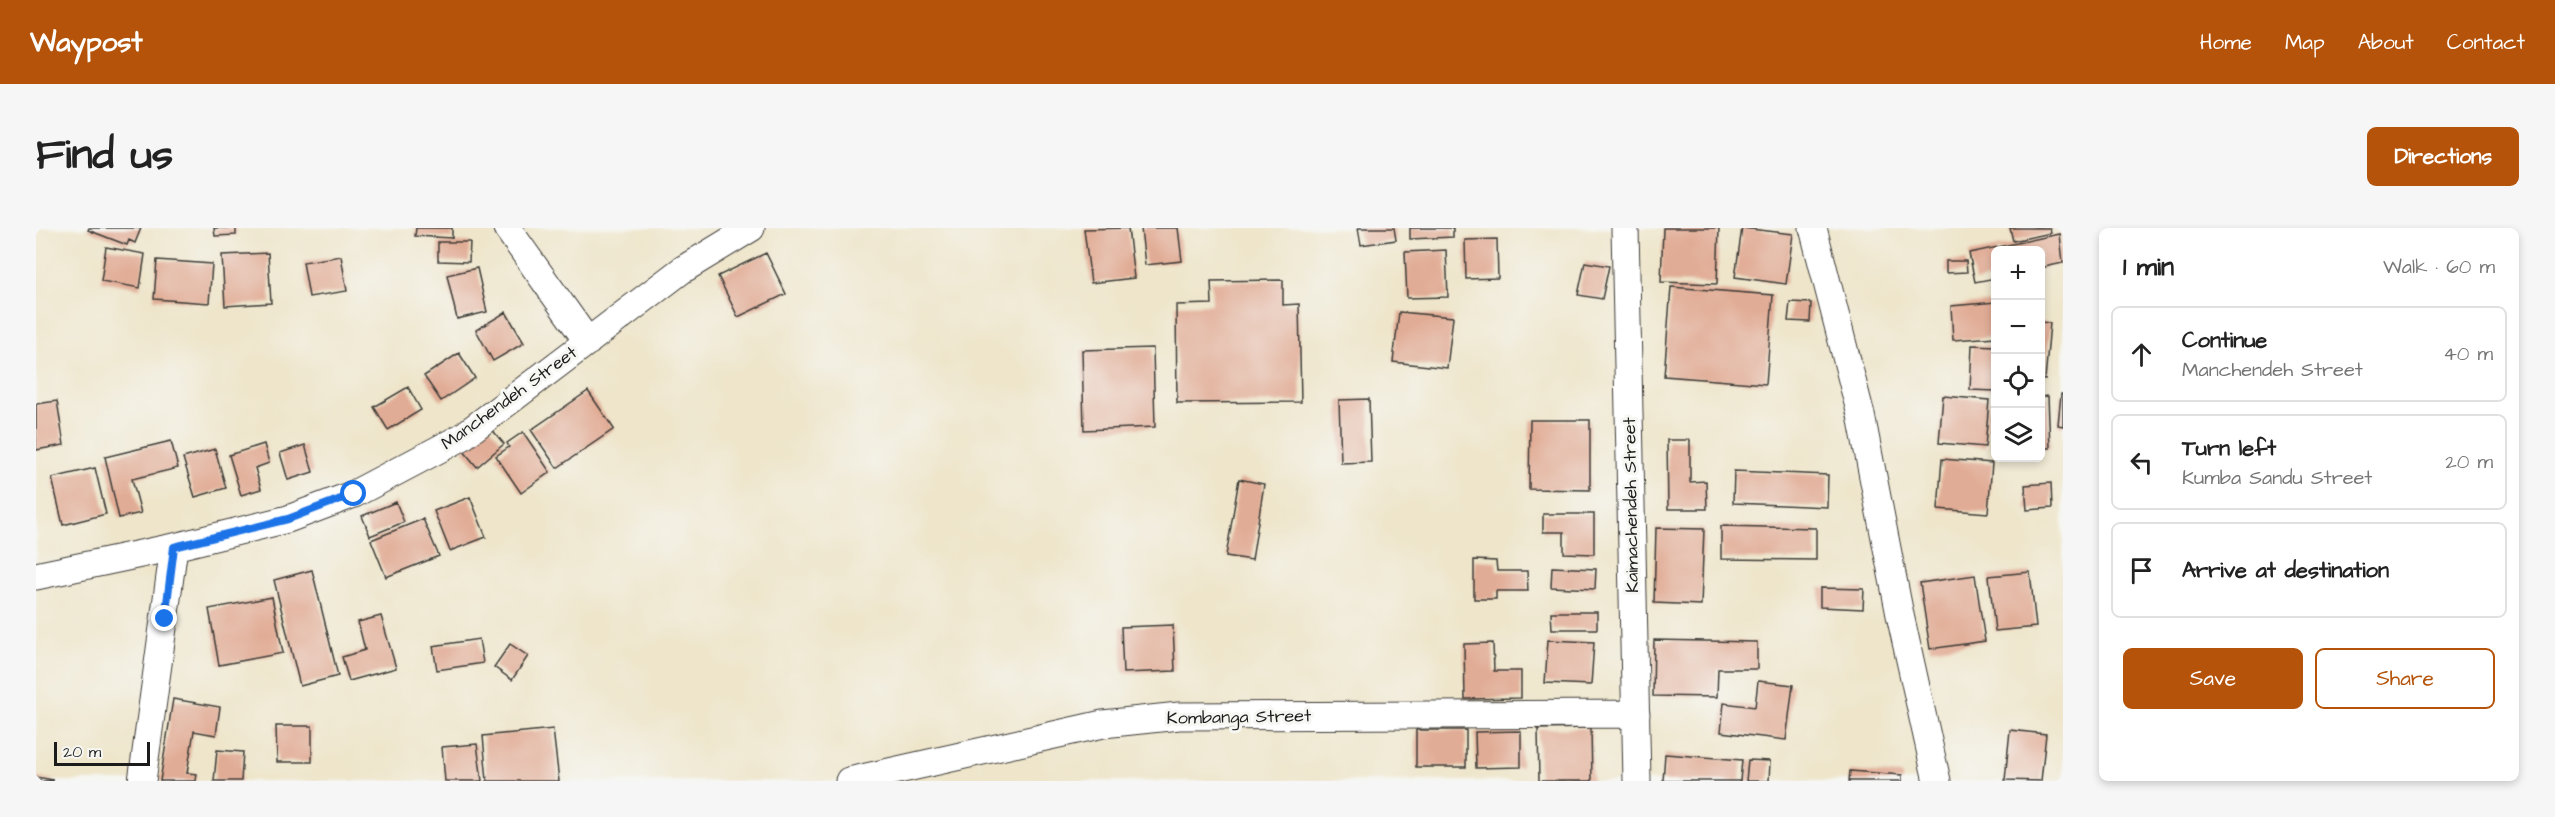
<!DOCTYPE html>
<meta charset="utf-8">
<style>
:root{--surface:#fff;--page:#f6f6f6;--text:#222;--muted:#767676;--line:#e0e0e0;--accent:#b45309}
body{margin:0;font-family:"Architects Daughter",sans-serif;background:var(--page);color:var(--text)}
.controls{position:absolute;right:18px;top:18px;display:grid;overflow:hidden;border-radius:9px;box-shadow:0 3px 9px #0003}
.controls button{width:54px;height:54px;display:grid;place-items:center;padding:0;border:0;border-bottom:2px solid var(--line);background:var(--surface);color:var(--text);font:30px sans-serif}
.scale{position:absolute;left:18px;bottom:15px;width:96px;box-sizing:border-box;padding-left:6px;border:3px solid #1c1c1c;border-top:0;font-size:16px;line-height:21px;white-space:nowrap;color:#1c1c1c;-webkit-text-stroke:4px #f6f6f2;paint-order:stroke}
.stop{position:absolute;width:18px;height:18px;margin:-14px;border:4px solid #1a73e8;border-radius:50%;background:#fff}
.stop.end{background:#1a73e8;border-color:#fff;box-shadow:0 2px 6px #0008}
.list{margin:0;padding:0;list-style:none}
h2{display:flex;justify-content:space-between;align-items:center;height:78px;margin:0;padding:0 24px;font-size:26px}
h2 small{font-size:20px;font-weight:400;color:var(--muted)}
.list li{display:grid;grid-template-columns:39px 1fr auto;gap:18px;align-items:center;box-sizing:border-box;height:96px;margin:0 12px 12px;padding:0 12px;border:2px solid var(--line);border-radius:9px}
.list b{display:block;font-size:22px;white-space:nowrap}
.list p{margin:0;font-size:20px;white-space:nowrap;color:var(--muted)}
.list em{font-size:20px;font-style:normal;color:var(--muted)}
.actions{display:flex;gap:12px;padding:18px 24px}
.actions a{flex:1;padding:14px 0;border:2px solid var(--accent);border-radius:9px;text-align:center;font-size:21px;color:var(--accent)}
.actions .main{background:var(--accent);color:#fff}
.icon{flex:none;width:33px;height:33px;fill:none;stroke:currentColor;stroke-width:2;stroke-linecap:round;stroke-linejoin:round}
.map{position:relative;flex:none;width:2027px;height:553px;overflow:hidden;border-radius:9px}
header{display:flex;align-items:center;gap:36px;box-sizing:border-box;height:84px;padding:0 30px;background:var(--accent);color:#fff}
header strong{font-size:28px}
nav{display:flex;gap:33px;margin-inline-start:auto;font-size:21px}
.intro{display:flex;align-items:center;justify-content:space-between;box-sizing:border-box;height:144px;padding:0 36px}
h1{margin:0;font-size:42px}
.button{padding:15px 27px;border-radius:9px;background:var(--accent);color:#fff;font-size:21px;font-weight:700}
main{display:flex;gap:36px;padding:0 36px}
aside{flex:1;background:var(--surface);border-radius:9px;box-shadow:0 3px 9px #0003}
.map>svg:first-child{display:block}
</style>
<header>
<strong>Waypost</strong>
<nav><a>Home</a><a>Map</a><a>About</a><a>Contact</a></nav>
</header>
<div class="intro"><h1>Find us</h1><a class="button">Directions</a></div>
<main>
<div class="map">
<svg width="2027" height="553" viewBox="0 0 2027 553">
<rect width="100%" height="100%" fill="#f6f6f2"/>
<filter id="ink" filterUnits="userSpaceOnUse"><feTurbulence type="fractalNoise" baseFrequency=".0167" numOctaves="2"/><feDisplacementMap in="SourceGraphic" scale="12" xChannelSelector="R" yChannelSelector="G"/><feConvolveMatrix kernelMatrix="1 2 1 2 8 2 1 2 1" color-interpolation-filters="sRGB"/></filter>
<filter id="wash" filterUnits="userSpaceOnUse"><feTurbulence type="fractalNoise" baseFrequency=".008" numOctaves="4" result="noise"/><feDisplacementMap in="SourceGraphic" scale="24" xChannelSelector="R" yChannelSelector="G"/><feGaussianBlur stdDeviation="1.35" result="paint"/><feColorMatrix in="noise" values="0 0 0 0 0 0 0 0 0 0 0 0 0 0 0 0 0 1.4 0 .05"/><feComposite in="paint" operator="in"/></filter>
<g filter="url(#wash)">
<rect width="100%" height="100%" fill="#eee5ca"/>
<g id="blocks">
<path fill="#e1ac95" d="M53 0H105L99 15 93 12 91 17 52 2Z
M178 0H200V7L179 8Z
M380 0H416V10L379 8Z
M1092 0 1098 50 1055 55 1048 1Z
M1105 0H1142L1146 33 1109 37Z
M1322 0H1358L1360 12 1325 17Z
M1374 0H1417V9L1374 11Z
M1627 0H1683L1681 56 1625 54Z
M1706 0 1757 6 1750 56 1699 49Z
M1974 0H2014L2015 5 1977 13Z
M2024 6 2027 35 2004 40V22H1960V50L1939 54 1933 25Z
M1461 11 1462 50 1430 51 1429 12Z
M402 14H434L433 34 402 33Z
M70 19 109 26 104 60 65 53Z
M1410 22 1412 69 1371 70 1369 24Z
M232 25 235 75 189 78 186 27Z
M730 25 750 66 702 89 682 48Z
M305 28 311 63 273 69 267 34Z
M121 32 176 36 173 75 118 71Z
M1910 33H1930L1931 44 1910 45Z
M1549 34 1573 38 1566 71 1542 67Z
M441 40 451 84 421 91 411 47Z
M1247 52V77L1263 76 1265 174 1141 175 1140 77 1176 76 1175 53Z
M1635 59 1737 67 1730 156 1628 148Z
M1754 74 1775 75 1774 94 1752 93Z
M1960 74V109L1917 112 1915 78Z
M470 84 488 115 457 133 440 102Z
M1363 84 1417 89 1411 140 1357 134Z
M2004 94 2014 95 2009 152 2004 151Z
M1936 117 1960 118V163L1934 162Z
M1117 120 1119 199 1048 202 1046 122Z
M423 125 439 150 405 173 388 148Z
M372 159 385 182 352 202 338 179Z
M552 163 578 201 521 240 495 202Z
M2025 166H2027V198L2022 197Z
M1907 168 1953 172 1949 219 1903 215Z
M2012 168 2014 220H2004V169Z
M1333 171 1335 234 1305 235 1303 172Z
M21 173 28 217 0 222V176Z
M1958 173H1960V220L1954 219Z
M1494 192H1554V262L1493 261Z
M454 199 468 216 441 239 427 222Z
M487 204 514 244 485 265 460 228 473 219 471 215Z
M1631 212H1654V254L1670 253 1671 281H1632Z
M135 213 142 240 96 251 105 285 83 290 69 229Z
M228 216 233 235 219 240 225 261 205 267 193 227Z
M269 217 277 244 252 252 244 225Z
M179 221 190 260 159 269 147 230Z
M1906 231 1956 235 1952 285 1902 281Z
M59 240 70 286 27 297 16 250Z
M1698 243 1792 247 1791 279 1697 275Z
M1203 251 1228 256 1216 332 1190 328Z
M2015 255 2016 280 1991 282 1989 257Z
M434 269 450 309 414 323 398 283Z
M360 274 368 294 334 308 326 288Z
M1507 286H1558V326L1528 325V304H1507Z
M387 291 403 328 350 349 335 312Z
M1685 298 1780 300V332L1685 331Z
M1620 300 1668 301 1665 377 1618 375Z
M1438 332 1460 333 1461 343H1491L1492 363H1460V371H1438Z
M1516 339 1560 341 1559 361 1515 359Z
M276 342 302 448 264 458 238 352Z
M1994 344 2000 399 1959 403 1953 348Z
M1939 347 1949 413 1894 421 1884 355Z
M1784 360 1828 361 1827 381 1784 379Z
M236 369 247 425 183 437 173 381Z
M1515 384H1561V401H1516Z
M345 388 360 440 313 453 306 429 329 422 322 394Z
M1137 397 1139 443 1087 445 1085 399Z
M443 411 447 435 401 442 397 418Z
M1512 412 1558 414 1555 457 1509 455Z
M1618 412 1721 414V441H1682L1681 469 1617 468Z
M1457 415 1458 443H1485V470L1429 471 1428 416Z
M474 416 492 428 476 452 458 439Z
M1722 453 1757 457 1750 512 1685 504 1688 475 1719 479Z
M137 471 184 479 180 507 158 503 151 545 161 546 160 553H124Z
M240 498H276V534H241Z
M1555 500 1556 553H1503L1502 501Z
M517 501 523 553H451L447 508Z
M1380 502H1430V539H1380Z
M1974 502 2010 506 2005 553 1969 552Z
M1485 503V539L1440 540 1439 504Z
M441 516 446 553H409L406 519Z
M181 522 207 524 205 553H178Z
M1629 526 1706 532 1704 553H1627Z
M1712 532 1734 533 1733 553H1710Z
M1814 543 1866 547V553H1813Z
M0 549 17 552V553H0Z"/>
</g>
</g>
<g filter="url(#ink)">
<use href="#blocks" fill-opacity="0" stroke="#3c3a36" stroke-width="1.5"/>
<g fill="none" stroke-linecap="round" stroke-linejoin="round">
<g stroke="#3c3a36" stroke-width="29">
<path id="minor" d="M471 0 552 114
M1589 0 1601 553
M1777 0 1825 187 1864 387 1901 553
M0 348 138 319 252 291 318 266 426 209 646 42 715 0
M106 553 138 319
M813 553 1067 496 1143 488 1600 486"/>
</g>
<use href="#minor" stroke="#fff" stroke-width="27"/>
</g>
</g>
<g fill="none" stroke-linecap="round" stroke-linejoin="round" filter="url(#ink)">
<path stroke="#1a73e8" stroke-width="8" d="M129 391 138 319 252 291 318 266"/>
</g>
<g text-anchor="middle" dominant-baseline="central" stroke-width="6" stroke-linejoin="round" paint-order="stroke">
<g font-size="18" fill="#1c1c1c" stroke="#f6f6f2">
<text transform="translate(473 170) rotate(-36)">Manchendeh Street</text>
<text transform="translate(1595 277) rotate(-91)">Kaimachendeh Street</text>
<text transform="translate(1203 489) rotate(-1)">Kombanga Street</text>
</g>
</g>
</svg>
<div class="controls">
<button>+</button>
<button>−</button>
<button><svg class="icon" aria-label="locate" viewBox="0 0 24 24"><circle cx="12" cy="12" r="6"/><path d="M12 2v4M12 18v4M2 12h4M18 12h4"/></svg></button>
<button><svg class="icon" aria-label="layers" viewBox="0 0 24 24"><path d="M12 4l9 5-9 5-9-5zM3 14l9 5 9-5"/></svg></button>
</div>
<div class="scale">20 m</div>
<div class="stop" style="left:318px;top:266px"></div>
<div class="stop end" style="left:129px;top:391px"></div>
</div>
<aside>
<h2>1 min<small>Walk · 60 m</small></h2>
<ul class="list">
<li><svg class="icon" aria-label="ahead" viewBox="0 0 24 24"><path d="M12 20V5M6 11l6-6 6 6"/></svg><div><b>Continue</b><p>Manchendeh Street</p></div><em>40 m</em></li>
<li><svg class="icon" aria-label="left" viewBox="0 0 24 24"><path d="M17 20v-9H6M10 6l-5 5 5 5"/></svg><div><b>Turn left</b><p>Kumba Sandu Street</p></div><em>20 m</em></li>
<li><svg class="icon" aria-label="arrive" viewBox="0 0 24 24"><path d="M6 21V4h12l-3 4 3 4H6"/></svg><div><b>Arrive at destination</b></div></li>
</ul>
<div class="actions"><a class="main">Save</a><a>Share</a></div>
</aside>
</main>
